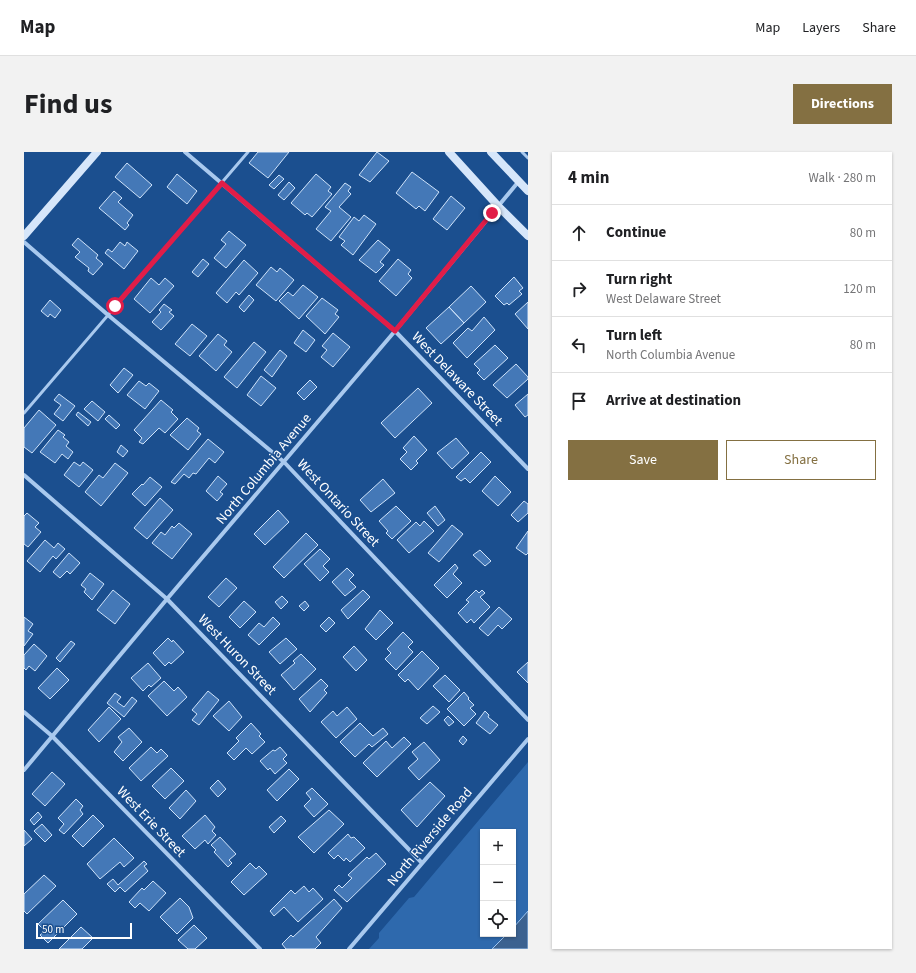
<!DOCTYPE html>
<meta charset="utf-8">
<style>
:root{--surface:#fff;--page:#f2f2f2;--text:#202124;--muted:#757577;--line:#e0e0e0;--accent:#847042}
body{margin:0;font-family:"Source Sans 3",sans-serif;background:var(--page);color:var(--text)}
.controls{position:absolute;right:12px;bottom:12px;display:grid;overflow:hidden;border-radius:0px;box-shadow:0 1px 3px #0004}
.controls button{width:36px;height:36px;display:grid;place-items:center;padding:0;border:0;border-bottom:1px solid var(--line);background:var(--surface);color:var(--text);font:20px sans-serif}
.scale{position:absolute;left:12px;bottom:10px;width:96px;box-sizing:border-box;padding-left:4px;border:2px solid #fff;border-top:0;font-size:11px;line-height:14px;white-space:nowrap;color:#fff;-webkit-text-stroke:3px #1b4f8f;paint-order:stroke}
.stop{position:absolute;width:12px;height:12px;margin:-9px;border:3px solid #e11d48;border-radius:50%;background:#fff}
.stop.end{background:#e11d48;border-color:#fff;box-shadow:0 1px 4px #0008}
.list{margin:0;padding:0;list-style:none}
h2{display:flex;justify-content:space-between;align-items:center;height:52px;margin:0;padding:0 16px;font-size:17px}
h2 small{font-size:13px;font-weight:400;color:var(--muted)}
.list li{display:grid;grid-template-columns:26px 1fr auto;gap:12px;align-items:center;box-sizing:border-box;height:56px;padding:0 16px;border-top:1px solid var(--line)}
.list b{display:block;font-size:15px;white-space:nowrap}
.list p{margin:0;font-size:13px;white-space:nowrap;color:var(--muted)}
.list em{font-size:13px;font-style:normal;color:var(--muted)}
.actions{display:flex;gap:8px;padding:12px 16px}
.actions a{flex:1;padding:9px 0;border:1px solid var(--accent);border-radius:0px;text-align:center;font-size:14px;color:var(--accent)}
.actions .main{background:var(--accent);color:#fff}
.icon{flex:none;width:22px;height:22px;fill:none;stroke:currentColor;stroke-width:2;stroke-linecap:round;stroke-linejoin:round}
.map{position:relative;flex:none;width:504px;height:797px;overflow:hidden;border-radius:0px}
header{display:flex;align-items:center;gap:24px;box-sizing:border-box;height:56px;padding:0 20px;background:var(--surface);border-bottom:1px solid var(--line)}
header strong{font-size:19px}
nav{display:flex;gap:22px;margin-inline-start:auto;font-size:14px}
.intro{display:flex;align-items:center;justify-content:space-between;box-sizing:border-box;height:96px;padding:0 24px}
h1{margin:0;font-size:28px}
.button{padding:10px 18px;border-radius:0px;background:var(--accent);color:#fff;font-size:14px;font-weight:700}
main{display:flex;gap:24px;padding:0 24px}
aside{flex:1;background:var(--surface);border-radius:0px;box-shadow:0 1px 3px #0004}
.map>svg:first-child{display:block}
</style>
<header>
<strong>Map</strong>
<nav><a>Map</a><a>Layers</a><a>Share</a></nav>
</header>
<div class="intro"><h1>Find us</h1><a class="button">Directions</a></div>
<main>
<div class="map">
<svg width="504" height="797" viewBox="0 0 504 797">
<rect width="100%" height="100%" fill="#1b4f8f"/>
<path fill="#2e69ad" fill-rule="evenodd" d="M504 610V797H345L355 786V781L385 746 390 745ZM459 680H489V782H459Z"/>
<path fill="#3c6290" stroke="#9cc4f0" d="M504 759V797H468L483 782H489V776Z"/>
<path fill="#4478b7" stroke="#cfe3fa" d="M234 0H265L244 26 225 11Z
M353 0 365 9 346 30 335 23Z
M103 11 128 33 116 46 91 25Z
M388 20 415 40 401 59 395 54 392 57 372 41Z
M153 22 173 39 163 52 143 35Z
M292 22 307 35 304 39 308 42 288 65 283 61 281 63 267 51Z
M255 23 260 27 250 37 245 33Z
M265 30 271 36 260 48 254 43Z
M321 31 327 35 324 39 327 42 315 55 327 65 307 89 292 77 307 59 301 55Z
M90 39 98 46 94 50 109 63 103 71 105 73 101 78 75 56Z
M427 44 441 56 423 78 409 67Z
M340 63 352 72 329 103 317 93 321 89 315 85 330 65 335 69Z
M205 79 222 93 202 116 190 106 202 92 197 88Z
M54 86 74 103 72 106 79 112 69 123 64 119 65 116 51 105 56 100 48 93Z
M354 88 366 98 356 110 360 113 352 121 335 108Z
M96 90 101 94 103 90 114 99 100 117 81 101 84 97 88 100Z
M179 107 185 112 174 125 168 120Z
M374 107 387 118 384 122 388 126 372 144 355 129Z
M220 108 234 121 215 143 212 140 203 151 192 141Z
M247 115 253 120 256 116 270 128 252 149 232 133Z
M490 125 499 136 495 139 498 142 485 153 483 151 480 153 471 144Z
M127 126 135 133 141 126 150 134 126 161 110 147Z
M279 133 294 145 275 167 255 149 264 140 269 144Z
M447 134 462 150 440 171 425 155Z
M225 143 230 148 220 160 215 155Z
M298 146 314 158 311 162 315 165 301 182 282 164Z
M26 148 37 158 31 166 26 162 24 165 17 159Z
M504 150V177L491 162Z
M140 152 148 158 145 160 150 164 137 178 128 170 137 160 135 158Z
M425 155 440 171 417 192 402 176Z
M460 165 471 178 443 206 429 191 444 176 448 179Z
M168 172 183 184 166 204 151 192Z
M279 178 291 188 282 200 270 191Z
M309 181 326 195 309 215 297 205 303 198 298 194Z
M194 182 203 189 200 193 208 200 192 219 175 204Z
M230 190 242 200 213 236 200 225Z
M471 193 484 206 460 228 453 221 456 218 450 212Z
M256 198 263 204 248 225 240 218Z
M492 212 504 225V227L483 246 469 233Z
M100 216 109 223 94 241 86 233Z
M237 224 252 236 237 254 223 243Z
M286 228 293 235 280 248 273 241Z
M115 229 122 234 125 231 135 239 121 257 103 243Z
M394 236 408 251 371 286 357 271Z
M35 242 51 254 39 269 30 262 37 253 30 248Z
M504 242V263L501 265 491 253Z
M137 248 149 258 147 260 154 267 141 281 135 276 119 292 115 290 118 286 110 278Z
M68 249 81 260 74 269 60 257Z
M15 258 32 273 8 301 0 295V276Z
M54 260 67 270 64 274 52 263Z
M85 263 96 273 92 277 81 267Z
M163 266 175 276 173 279 177 282 164 298 146 283Z
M34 278 41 283 39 285 45 290 42 294 49 300 44 307 38 302 31 311 16 300Z
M390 284 403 298 392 309 394 311 387 318 376 307 383 300 379 296Z
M432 286 445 301 428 317 413 301Z
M184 287 200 300 191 311 185 306 172 322 169 321 165 326 160 322 151 332 147 330Z
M97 293 104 299 99 305 93 300Z
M457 300 467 310 446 331 441 326 437 329 432 325Z
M50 310 56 314 59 310 69 318 55 335 40 323Z
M91 311 104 321 77 354 61 340 75 323 79 326Z
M194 324 203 332 196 340 199 342 193 349 182 339Z
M471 324 487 340 474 354 458 339Z
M126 325 138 335 121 354 108 342 118 332 119 333Z
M359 327 371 341 347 360 336 348Z
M136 346 149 358 123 387 110 376Z
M500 349 504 352V361L494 370 487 363Z
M372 354 387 369 368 387 362 381 364 379 355 369Z
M411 354 421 368 414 374 403 361Z
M254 358 265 370 241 393 230 382Z
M3 361 15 371 11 375 17 380 4 395 0 392V364Z
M400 369 410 379 385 401 373 388 392 370 396 374Z
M155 371 168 382 148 407 128 391 137 380 141 383 148 374 150 376Z
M428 373 439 382 415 410 404 401Z
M504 379V401L502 403 492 396Z
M282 381 294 393 260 426 249 415Z
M21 388 30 396 34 391 41 397 32 407 29 404 16 420 3 409Z
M296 397 306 407 299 414 305 420 296 429 280 412Z
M456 398 467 409 461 414 449 403Z
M45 401 56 411 46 422 43 419 36 426 29 420Z
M431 412 434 416 429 422 438 431 423 446 410 433Z
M323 416 330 423 325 428 332 435 321 444 308 430Z
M66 421 80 432 68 448 60 440 62 437 57 433Z
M202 426 213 436 195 455 184 445Z
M89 438 106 452 91 472 73 458Z
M339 438 346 445 324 467 317 458Z
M452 438 455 441 458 438 461 441 456 445 466 455 450 471 447 467 443 471 434 461 445 450 442 448Z
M258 444 264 450 257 457 251 450Z
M220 449 232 460 216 476 205 465Z
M281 449 285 454 280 459 275 454Z
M475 455 488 467 478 477 474 473 464 484 455 476Z
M356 458 369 471 352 488 341 477Z
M0 465 9 472 4 479 9 482 0 494Z
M249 465 256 472 235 493 224 483 235 471 240 475Z
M305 465 311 471 302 480 296 474Z
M379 480 389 490 384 495 389 500 372 518 361 507 367 501 363 497Z
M144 486 148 490 149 488 160 500 147 512 145 510 141 514 129 501Z
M262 486 273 497 256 512 245 500Z
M47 489 51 492 36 510 32 506Z
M10 492 23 504 11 519 5 514 2 518 0 516V503Z
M330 494 343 508 332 519 319 505Z
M398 499 415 516 394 538 384 527 381 530 374 523Z
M277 502 292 517 270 538 257 523 271 511 269 509Z
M504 510V531L493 520Z
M124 511 137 526 127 535 125 533 119 539 107 526Z
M33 516 45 528 26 547 14 536Z
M421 523 436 538 425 550 409 534Z
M297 527 304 534 300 538 303 541 286 560 275 547Z
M140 529 150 539 154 535 163 545 143 564 124 544Z
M184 539 195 548 175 573 168 568 173 562 168 558Z
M440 540 445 546 444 547 450 553 446 556 452 562 440 574 423 557Z
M91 541 97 545 93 550 100 555 108 545 113 549 100 565 83 551Z
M205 549 218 565 205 579 189 564Z
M409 554 416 560 403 572 396 566Z
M85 555 97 567 75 590 64 578Z
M323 555 333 567 312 586 297 570 309 559 313 564Z
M461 559 465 563 464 565 474 573 466 582 452 571Z
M424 564 430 570 425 574 420 568Z
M227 571 237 582 235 584 241 590 228 602 222 596 210 608 203 601 215 589 212 586Z
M336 571 349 584 359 576 364 582 348 595 345 592 331 605 316 590Z
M105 576 118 590 99 609 90 600 98 590 94 585Z
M439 584 443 588 439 593 435 589Z
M380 585 387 592 353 625 339 611 362 589 368 596Z
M400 590 416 608 395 628 384 616 394 607 388 600Z
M127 595 133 601 137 597 144 604 117 629 105 616Z
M256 595 263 603 259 607 263 611 251 622 246 616 244 618 236 609 249 598 251 599Z
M147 616 160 629 141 647 128 634Z
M265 617 275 627 253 649 243 638Z
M28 620 41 632 21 654 8 642Z
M194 628 202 637 194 645 186 636Z
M406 630 421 644 393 675 377 658Z
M288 636 304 652 290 665 280 654 287 647 282 641Z
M162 638 172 649 156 667 145 656Z
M52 647 59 654 56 658 59 662 40 682 35 678 40 672 34 666Z
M305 658 320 672 290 701 274 685Z
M14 660 18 665 10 673 6 668Z
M69 663 80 674 59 695 48 684Z
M181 663 191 675 188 679 192 683 184 692 181 688 171 697 158 684Z
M257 664 262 669 250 681 245 675Z
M18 672 28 683 21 690 10 679Z
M0 678 8 687 0 694Z
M324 682 327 686 330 685 341 696 326 710 322 706 320 709 314 703 310 707 304 701Z
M196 685 212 702 205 708 208 711 204 715 190 700 192 698 187 693Z
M90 686 110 706 100 715 96 710 76 727 63 712Z
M352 701 362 712 323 750 310 738 315 733 318 736 328 726 324 723 343 705 345 707Z
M120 709 123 712 120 714 124 719 101 740 96 735 91 740 83 732 89 727 94 733Z
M226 711 232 717 235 714 243 722 220 743 207 730Z
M20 723 32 734 3 762 0 759V742Z
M129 729 142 741 125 759 116 751 111 756 105 750 118 736 120 738Z
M280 734 285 740 289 736 299 747 274 770 260 755 250 764 246 759 267 738 271 742Z
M156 746 165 755 169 766 153 782 136 765Z
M310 747 318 756 292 785 297 791 291 797H262L258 792 267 783 269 785Z
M39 748 53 762 24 791 16 783 21 779 14 772Z
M170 773 183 786 171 797H164L154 788Z
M57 775 69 786 58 797H35Z"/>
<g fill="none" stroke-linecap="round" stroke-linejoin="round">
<path stroke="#a9c9ee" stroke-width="3" d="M498 0 504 6
M0 261 224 0"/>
<path stroke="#a9c9ee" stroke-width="4" d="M161 0 371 179 504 317
M0 90 84 163 260 310 504 568
M0 323 143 447 398 711
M0 560 28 584 236 797
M0 618 143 447 371 179 495 29
M325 797 504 587"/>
<path stroke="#d6e6fa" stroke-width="8" d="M425 0 474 54 504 84
M467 0 504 39
M0 84 73 0"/>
</g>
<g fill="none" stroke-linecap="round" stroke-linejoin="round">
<path stroke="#e11d48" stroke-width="5" d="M91 154 198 31 371 179 468 61"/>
</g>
<g text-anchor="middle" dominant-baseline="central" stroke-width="3" stroke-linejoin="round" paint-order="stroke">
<g font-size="14" fill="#fff" stroke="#1b4f8f">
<text transform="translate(433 227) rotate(46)">West Delaware Street</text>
<text transform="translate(240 317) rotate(-50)">North Columbia Avenue</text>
<text transform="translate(314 351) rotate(47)">West Ontario Street</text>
<text transform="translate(213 503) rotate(46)">West Huron Street</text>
<text transform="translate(127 670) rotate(46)">West Erie Street</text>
<text transform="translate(406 685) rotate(-50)">North Riverside Road</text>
</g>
</g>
</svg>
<div class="controls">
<button>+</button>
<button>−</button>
<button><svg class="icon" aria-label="locate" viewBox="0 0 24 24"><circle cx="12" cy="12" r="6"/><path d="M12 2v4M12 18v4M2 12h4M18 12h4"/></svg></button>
</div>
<div class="scale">50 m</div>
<div class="stop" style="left:91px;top:154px"></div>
<div class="stop end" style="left:468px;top:61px"></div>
</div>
<aside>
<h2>4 min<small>Walk · 280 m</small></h2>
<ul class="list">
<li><svg class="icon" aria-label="ahead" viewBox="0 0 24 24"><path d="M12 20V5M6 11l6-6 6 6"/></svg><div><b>Continue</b></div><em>80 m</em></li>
<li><svg class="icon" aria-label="right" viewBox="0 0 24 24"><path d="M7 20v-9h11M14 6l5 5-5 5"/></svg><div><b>Turn right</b><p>West Delaware Street</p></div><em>120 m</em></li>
<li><svg class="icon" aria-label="left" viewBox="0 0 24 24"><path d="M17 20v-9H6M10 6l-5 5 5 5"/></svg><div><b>Turn left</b><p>North Columbia Avenue</p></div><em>80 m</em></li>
<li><svg class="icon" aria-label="arrive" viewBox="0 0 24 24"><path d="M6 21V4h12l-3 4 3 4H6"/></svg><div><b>Arrive at destination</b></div></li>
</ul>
<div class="actions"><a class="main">Save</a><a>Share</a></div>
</aside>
</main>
